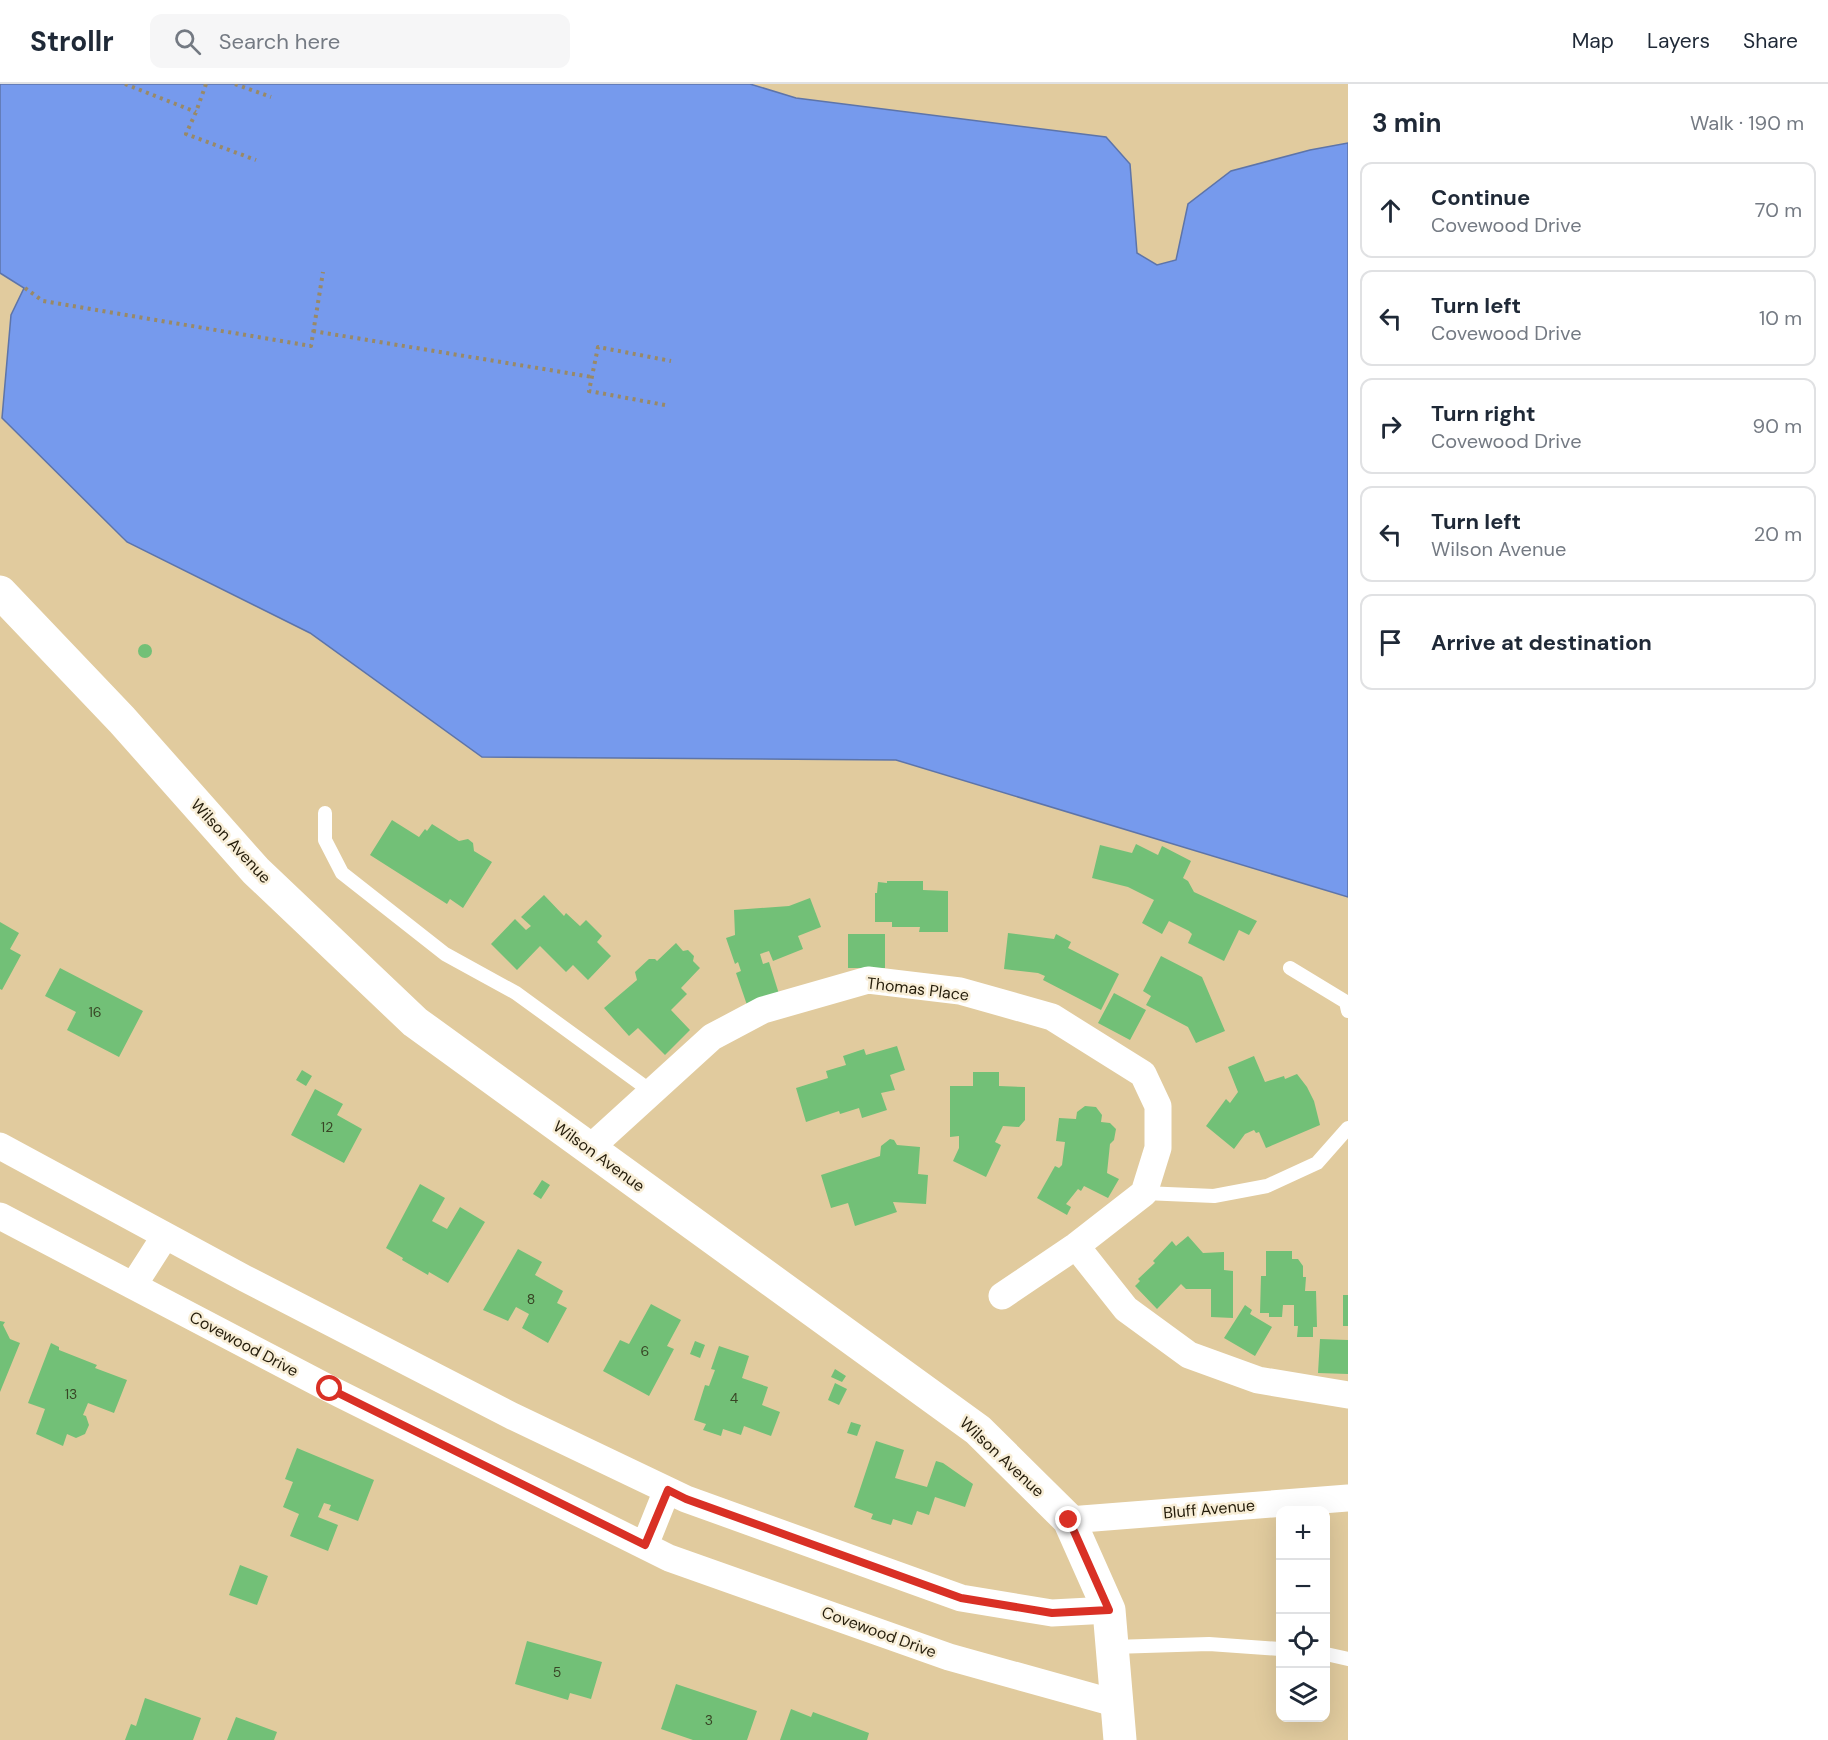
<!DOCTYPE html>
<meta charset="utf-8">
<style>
:root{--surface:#fff;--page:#f6f6f7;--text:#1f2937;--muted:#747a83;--line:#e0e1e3}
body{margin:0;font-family:"DM Sans",sans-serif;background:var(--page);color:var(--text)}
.controls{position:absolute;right:18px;bottom:18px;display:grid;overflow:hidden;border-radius:12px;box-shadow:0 6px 24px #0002}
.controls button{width:54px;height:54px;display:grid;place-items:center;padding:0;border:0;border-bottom:2px solid var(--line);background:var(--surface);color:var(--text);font:30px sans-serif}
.stop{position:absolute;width:18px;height:18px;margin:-14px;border:4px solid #d93025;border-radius:50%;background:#fff}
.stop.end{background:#d93025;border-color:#fff;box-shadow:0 2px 6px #0008}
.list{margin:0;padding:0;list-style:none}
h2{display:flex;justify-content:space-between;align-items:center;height:78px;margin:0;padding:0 24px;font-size:26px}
h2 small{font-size:20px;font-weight:400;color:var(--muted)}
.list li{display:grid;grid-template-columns:39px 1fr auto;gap:18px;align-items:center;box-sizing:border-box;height:96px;margin:0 12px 12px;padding:0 12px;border:2px solid var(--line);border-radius:12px}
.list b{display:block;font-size:22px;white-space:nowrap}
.list p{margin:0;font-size:20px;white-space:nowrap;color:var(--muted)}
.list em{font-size:20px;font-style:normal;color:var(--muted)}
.icon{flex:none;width:33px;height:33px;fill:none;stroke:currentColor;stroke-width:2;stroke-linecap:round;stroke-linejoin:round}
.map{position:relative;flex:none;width:1348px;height:1656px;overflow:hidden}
header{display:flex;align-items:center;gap:36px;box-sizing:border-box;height:84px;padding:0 30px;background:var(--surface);border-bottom:2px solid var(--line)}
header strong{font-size:28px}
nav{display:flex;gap:33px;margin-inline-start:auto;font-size:21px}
.search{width:420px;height:54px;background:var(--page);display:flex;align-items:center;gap:15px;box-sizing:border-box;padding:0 21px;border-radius:12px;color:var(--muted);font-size:22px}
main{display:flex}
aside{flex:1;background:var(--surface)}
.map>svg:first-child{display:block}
</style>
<header>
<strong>Strollr</strong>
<div class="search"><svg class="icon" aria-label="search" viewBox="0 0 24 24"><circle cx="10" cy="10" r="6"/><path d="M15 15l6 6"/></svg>Search here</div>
<nav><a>Map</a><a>Layers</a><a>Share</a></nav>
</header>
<main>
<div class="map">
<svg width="1348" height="1656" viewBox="0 0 1348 1656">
<rect width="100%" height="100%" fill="#e1cb9e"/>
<path fill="#769aed" stroke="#5d74a9" stroke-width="1.5" d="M0 0H750L796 14 1106 53 1130 80 1137 169 1157 181 1176 176 1188 120 1231 87 1310 66 1348 59V813L896 676 482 673 310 549 127 458 2 334 11 231 24 204 0 189Z"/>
<path fill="#72c077" d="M138 567a7 7 0 1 1 14 0a7 7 0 1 1-14 0Z
M392 736 419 753 425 745 427 747 432 740 459 757 468 755 473 759 474 767 492 778 463 824 450 815 447 820 370 771Z
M1136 760 1158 771 1162 762 1191 777 1183 794 1188 797 1194 808 1257 837 1249 851 1239 846 1224 877 1188 859 1192 850 1189 847 1169 837 1162 850 1142 839 1154 816 1128 803 1092 794 1100 761 1132 769Z
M887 797H923V806L948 807V848H919L920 843H892V838H875V809H877L878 798 887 799Z
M544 811 564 832 566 829 580 842 586 836 602 852 597 858 611 872 588 896 573 881 566 888 540 862 517 886 491 860 515 835 526 846 531 842 521 833Z
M810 814 821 843 798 852 803 865 773 877 769 867 760 870 763 880 769 878 779 910 747 921 736 889 741 887 738 878 735 880 726 854 735 851 734 826 789 822Z
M0 838 19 849 10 865 21 871 2 906 0 905Z
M1008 849 1054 855 1056 850 1071 858 1068 864 1119 890 1101 926 1043 896 1045 892 1038 889 1004 885Z
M848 850H885V884H848Z
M676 859 683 867 688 866 694 872 693 877 700 884 681 904 687 910 671 926 690 946 665 971 638 944 629 952 604 924 637 896 635 888 649 875H655L657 877Z
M1161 872 1202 893 1225 947 1196 959 1188 943 1146 921 1151 912 1143 907Z
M60 884 143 927 119 973 67 946 76 928 45 912Z
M1114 909 1146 926 1130 956 1098 939Z
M897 962 905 986 890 991 895 1006 881 1009 887 1026 862 1034 859 1024 840 1030 839 1027 806 1038 796 1004 828 994 826 987 846 981 843 972 864 965 866 971Z
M1254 972 1265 998 1284 992 1285 995 1297 990 1307 1003 1314 1017 1320 1041 1266 1064 1259 1048 1256 1049 1254 1046 1245 1050 1234 1065 1206 1042 1226 1015 1230 1019 1238 1008 1228 983Z
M302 986 312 992 306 1002 296 996Z
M973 988H999V1002L1025 1003V1036L1019 1043 1003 1042 995 1058 1001 1061 986 1093 953 1077 959 1064V1052L950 1053V1002H973Z
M315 1005 343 1020 337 1031 362 1045 344 1079 291 1051Z
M1085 1022 1096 1023 1102 1031 1101 1038 1110 1039 1116 1045 1114 1056 1110 1060 1107 1089 1119 1095 1108 1114 1084 1102 1081 1107 1078 1105 1066 1120 1071 1123 1067 1131 1037 1114 1055 1082 1059 1084 1062 1081 1065 1058 1056 1057 1059 1034 1076 1035 1077 1028Z
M890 1055 894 1056 897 1061 920 1063 918 1090 928 1091 926 1120 893 1118 897 1128 855 1142 848 1119 831 1124 821 1091 880 1072 881 1062Z
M542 1096 550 1101 541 1115 533 1110Z
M420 1100 445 1114 432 1137 447 1145 460 1123 485 1138 448 1199 429 1188 428 1191 402 1176 403 1174 386 1164Z
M1188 1152 1203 1169 1224 1168V1186L1233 1187V1234L1211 1233V1205H1186L1181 1200 1157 1225 1135 1202 1140 1197 1138 1195 1155 1179 1153 1177 1172 1157 1176 1162Z
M518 1165 542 1178 535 1191 563 1207 557 1219 567 1224 548 1259 522 1244 529 1230 516 1223 508 1237 483 1226Z
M1266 1167H1292V1175H1298L1303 1182V1193H1306L1305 1207H1316L1317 1243H1313V1253H1297L1298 1242H1294V1221H1283L1282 1233H1269V1229H1260L1261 1192H1266Z
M1343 1211H1348V1242H1343Z
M651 1220 681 1236 667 1262 674 1265 649 1312 603 1287 620 1256 629 1260Z
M1245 1221 1252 1226 1250 1230 1272 1243 1255 1272 1224 1254Z
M0 1237 5 1238 3 1241 10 1255 20 1259 0 1308Z
M1320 1255 1348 1256V1290L1318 1289Z
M695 1257 705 1261 700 1274 690 1270Z
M51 1259 59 1263V1266L97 1281 95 1284 127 1296 114 1329 88 1319 83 1331 86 1332 89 1341 85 1350 76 1354 67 1350 63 1362 36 1350 45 1325 28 1319Z
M719 1262 749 1272 742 1294 768 1303 762 1321 780 1328 771 1352 744 1342 741 1351 723 1345 721 1352 703 1346 706 1340 694 1336 705 1301 709 1302 715 1286 711 1285Z
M835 1285 846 1292 842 1298 831 1293Z
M835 1299 847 1305 839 1321 828 1316Z
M851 1338 861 1341 857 1352 847 1349Z
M876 1357 904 1366 895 1394 927 1403 936 1377 943 1379 973 1400 965 1423 935 1413 929 1431 917 1427 912 1441 893 1435 891 1441 871 1435 873 1430 854 1423Z
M297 1364 374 1396 358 1437 329 1426 331 1421 324 1419 318 1433 338 1441 328 1467 290 1452 299 1430 283 1423 293 1398 285 1395Z
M240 1481 268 1492 257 1521 229 1511Z
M527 1557 602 1578 591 1615 570 1609 568 1616 515 1600Z
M676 1600 757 1627 747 1656H693L661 1645Z
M145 1614 201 1634 193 1656H125L131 1640 136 1642Z
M791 1625 811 1633 813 1628 869 1649 867 1656H780Z
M236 1633 277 1648 274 1656H227Z"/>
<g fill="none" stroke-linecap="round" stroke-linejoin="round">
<path stroke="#998966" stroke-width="4" stroke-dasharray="3 4.5" stroke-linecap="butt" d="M125 0 196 28
M206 0 196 28 186 50 256 76
M235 0 271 13
M25 204 43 217 311 262 323 188
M313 247 592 293
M665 321 589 307 598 263 671 277"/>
<path stroke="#fff" stroke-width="14" d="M325 729V756L342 789 445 870 516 909 652 1008
M1290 884 1346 918 1348 927
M1144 1109 1214 1112 1267 1102 1317 1079 1348 1044
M1113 1563 1209 1560 1280 1565
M1326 1570 1348 1575"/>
<path stroke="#fff" stroke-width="27" d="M0 1062 244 1194 512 1332 686 1415 961 1514 1052 1529 1109 1526
M589 1065 712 953 763 926 868 896 960 907 1052 933 1143 990 1158 1022V1064L1144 1109 1076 1162 1002 1212
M0 1132 330 1305 669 1474 949 1573 1118 1620
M1076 1162 1126 1225 1189 1271 1258 1296 1348 1311
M133 1202 165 1152
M1069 1436 1348 1414
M645 1461 667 1406"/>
<path stroke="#fff" stroke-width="33" d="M0 508 122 636 256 787 415 938 978 1346 1069 1436 1109 1526 1120 1656"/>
</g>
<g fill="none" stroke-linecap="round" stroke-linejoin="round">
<path stroke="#d93025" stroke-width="8" d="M330 1305 645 1461 668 1406 686 1415 961 1514 1052 1529 1109 1526 1069 1436"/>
</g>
<g text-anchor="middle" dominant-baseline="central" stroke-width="5" stroke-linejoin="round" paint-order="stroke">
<g font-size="14" fill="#384525">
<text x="95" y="928">16</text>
<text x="327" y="1043">12</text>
<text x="531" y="1215">8</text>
<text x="645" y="1267">6</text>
<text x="71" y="1310">13</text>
<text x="734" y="1314">4</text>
<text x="557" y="1588">5</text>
<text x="709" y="1636">3</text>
</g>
<g font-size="16" fill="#241c0a" stroke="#f8eed7">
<text transform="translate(231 757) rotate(47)">Wilson Avenue</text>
<text transform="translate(918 905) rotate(7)">Thomas Place</text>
<text transform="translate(599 1072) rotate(36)">Wilson Avenue</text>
<text transform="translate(244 1260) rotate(28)">Covewood Drive</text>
<text transform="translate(1002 1373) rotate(43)">Wilson Avenue</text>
<text transform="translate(1209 1425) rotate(-5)">Bluff Avenue</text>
<text transform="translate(879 1548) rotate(20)">Covewood Drive</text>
</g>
</g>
</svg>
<div class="controls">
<button>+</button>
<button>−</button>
<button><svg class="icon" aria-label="locate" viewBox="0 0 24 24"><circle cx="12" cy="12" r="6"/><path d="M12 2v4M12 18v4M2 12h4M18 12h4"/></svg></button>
<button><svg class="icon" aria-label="layers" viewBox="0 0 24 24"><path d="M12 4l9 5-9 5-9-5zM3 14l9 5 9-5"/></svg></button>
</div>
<div class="stop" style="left:330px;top:1305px"></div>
<div class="stop end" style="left:1069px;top:1436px"></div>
</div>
<aside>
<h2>3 min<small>Walk · 190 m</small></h2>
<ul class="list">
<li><svg class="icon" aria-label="ahead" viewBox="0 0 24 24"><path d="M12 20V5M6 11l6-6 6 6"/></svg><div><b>Continue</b><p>Covewood Drive</p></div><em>70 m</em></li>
<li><svg class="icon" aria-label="left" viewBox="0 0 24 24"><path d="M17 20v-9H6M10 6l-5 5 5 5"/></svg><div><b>Turn left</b><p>Covewood Drive</p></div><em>10 m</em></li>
<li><svg class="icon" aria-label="right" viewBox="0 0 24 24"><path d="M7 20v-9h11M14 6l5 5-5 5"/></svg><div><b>Turn right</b><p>Covewood Drive</p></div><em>90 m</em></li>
<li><svg class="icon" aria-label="left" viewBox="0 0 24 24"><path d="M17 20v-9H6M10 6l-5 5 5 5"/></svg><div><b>Turn left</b><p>Wilson Avenue</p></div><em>20 m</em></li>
<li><svg class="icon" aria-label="arrive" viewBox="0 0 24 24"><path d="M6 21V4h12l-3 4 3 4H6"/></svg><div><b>Arrive at destination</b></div></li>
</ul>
</aside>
</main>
